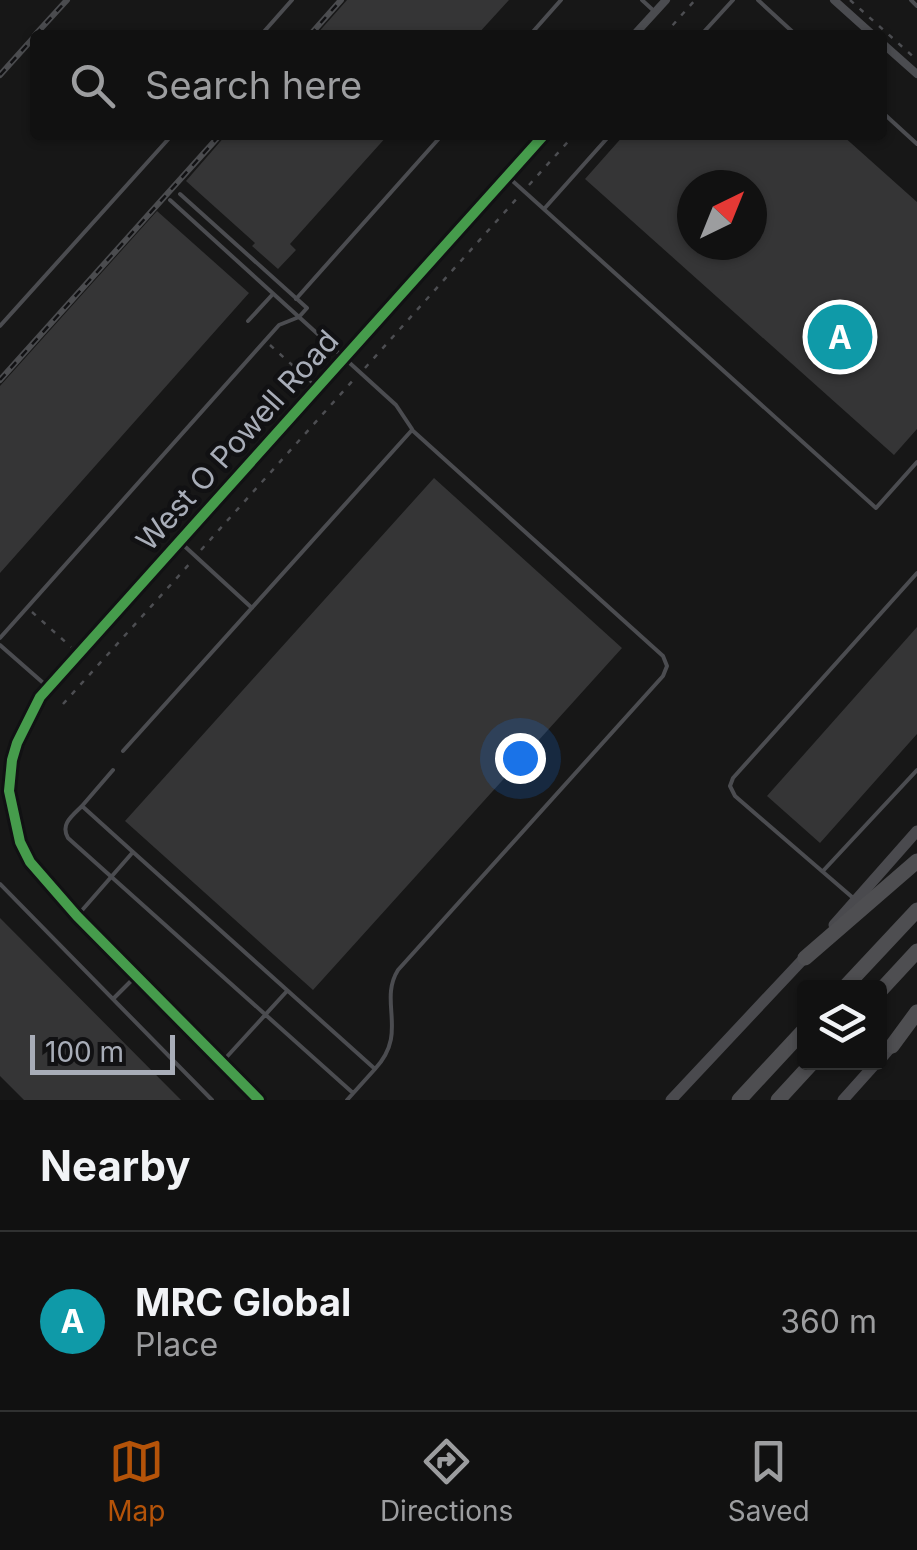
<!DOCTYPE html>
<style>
:root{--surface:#111;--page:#1e1f1f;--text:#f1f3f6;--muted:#9c9d9f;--line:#303131;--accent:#b45309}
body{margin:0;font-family:Inter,sans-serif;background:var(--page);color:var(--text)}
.controls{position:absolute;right:30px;bottom:30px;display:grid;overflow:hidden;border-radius:10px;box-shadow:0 2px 8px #0004}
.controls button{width:90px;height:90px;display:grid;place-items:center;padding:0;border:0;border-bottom:2px solid var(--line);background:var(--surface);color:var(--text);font:50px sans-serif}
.compass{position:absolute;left:677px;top:170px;width:90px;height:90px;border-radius:50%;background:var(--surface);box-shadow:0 2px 8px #0004;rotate:43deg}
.scale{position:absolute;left:30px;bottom:25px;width:145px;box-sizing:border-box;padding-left:10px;border:5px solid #a8adb8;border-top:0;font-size:28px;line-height:35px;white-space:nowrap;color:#a8adb8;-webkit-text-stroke:8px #111113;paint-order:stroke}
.you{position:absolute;left:520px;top:758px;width:35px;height:35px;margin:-25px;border:8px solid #fff;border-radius:50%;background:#1a73e8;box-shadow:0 0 0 15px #1a73e833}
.badge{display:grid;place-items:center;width:65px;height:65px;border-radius:50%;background:var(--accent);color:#fff;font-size:32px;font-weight:700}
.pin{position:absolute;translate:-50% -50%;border:5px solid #fff;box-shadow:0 2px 10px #0006}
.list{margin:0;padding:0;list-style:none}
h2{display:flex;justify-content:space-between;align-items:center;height:130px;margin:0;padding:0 40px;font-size:42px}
h2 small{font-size:32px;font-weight:400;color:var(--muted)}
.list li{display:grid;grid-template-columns:65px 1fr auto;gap:30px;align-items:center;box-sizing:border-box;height:180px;padding:0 40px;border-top:2px solid var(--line)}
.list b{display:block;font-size:38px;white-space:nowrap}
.list p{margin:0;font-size:32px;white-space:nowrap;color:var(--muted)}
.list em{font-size:32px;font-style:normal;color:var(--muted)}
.icon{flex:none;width:55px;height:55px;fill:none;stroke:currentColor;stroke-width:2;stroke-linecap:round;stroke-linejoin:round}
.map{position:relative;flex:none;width:917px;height:1100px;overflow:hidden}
.search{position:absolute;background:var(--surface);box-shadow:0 2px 8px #0004;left:30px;right:30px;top:30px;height:110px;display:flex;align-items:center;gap:25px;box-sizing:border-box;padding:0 35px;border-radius:10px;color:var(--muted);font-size:38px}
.sheet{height:310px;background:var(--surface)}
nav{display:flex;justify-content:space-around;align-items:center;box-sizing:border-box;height:140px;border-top:2px solid var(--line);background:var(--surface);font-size:28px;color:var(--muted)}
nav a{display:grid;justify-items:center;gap:5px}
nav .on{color:var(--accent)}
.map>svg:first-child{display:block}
</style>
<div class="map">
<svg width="917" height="1100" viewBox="0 0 917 1100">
<rect width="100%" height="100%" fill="#171717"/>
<path fill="#353536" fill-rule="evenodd" d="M347 0H509L477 35H316Z
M226 135H388L290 244 296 250 278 269 252 246 255 243 186 181Z
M624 135H842L917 202V429L894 455 585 179ZM692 185H752V245H692Z
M157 211 249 293 0 573V386Z
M434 478 622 648 313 990 125 821Z
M917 627V734L820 843 767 796Z
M0 918 181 1100H24L0 1076Z"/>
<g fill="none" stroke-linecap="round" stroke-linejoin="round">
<path stroke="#4d4e52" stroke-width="2.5" stroke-dasharray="5 8" stroke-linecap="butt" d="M850 0 917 60
M664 35 695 0
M529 185 574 135
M270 345 312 383
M365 368 520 195
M201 550 356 377
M32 612 71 647
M63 704 193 560"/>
<path stroke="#4b4c50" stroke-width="4" d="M642 0 655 12
M758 0 796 35
M911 0 917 6
M261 35 292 0
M530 35 561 0
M701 35 733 0
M882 112 917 144
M507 176 876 508 917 462
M170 200 299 317 307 308 180 194
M544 209 610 135
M296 299 442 135
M248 321 272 295
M0 326 172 135
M180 542 252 608
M0 638 279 325 299 317 396 405 412 429
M0 645 49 688
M123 751 412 430 663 656 667 666 663 676 398 970C378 1002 409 1033 375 1069
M113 770 82 806 133 852
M82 806C72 816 60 824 68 838L353 1093
M823 871 917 770
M0 884 212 1100
M852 897 735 796 730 786 733 778 917 573
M77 916 133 852 375 1069 347 1100
M113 999 134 978
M223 1061 287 991"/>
<path stroke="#4b4c50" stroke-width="8" d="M834 0 873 35
M634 35 666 0
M882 43 917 74
M259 1100 77 916 30 862 20 842 9 791 12 760 17 743 40 697 544 135"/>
<path stroke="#4a4a4e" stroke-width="11" d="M834 925 917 831
M880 1060 897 1040
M671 1100 808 954
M843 1100 877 1062"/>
<path stroke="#4e4e51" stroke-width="15" d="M805 958 917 861
M844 988 917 910
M880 991 917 951
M892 1046 917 1012
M739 1100 804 1030
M778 1100 813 1062"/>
<g stroke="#4b4c4f" stroke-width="6">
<path id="rail" d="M35 35 67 0
M310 35 341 0
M0 75 35 36
M0 380 220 135"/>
</g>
<use href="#rail" stroke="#111113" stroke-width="2.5" stroke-dasharray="8" stroke-linecap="butt"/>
<g stroke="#111113" stroke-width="16">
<path id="cycleway" d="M259 1100 77 916 30 862 20 842 9 791 12 760 17 743 40 697 544 135"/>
</g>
<use href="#cycleway" stroke="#469c4c" stroke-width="10"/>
</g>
<g text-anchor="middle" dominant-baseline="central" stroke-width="9" stroke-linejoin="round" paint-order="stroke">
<g font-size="30" fill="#a8adb8" stroke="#111113">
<text transform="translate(237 440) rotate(-48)">West O Powell Road</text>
</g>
</g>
</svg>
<div class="controls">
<button><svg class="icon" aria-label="layers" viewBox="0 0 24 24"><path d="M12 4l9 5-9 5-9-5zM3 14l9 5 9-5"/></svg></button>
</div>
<svg class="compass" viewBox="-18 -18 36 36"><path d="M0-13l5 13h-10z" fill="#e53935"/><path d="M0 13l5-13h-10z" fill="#9c9d9f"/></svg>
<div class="scale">100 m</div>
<div class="you"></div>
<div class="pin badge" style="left:840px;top:337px;background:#0f9aa8">A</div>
<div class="search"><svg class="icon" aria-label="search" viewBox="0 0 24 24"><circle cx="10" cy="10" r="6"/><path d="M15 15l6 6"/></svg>Search here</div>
</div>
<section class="sheet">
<h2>Nearby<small></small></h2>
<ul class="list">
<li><span class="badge" style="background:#0f9aa8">A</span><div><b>MRC Global</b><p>Place</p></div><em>360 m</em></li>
</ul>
</section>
<nav>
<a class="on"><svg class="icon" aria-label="map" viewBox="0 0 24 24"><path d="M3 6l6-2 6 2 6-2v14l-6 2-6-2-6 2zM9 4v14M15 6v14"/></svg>Map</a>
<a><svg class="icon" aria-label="directions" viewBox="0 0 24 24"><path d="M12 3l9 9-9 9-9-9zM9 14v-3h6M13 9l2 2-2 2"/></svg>Directions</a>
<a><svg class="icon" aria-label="saved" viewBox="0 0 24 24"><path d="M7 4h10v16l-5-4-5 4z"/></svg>Saved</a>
</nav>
